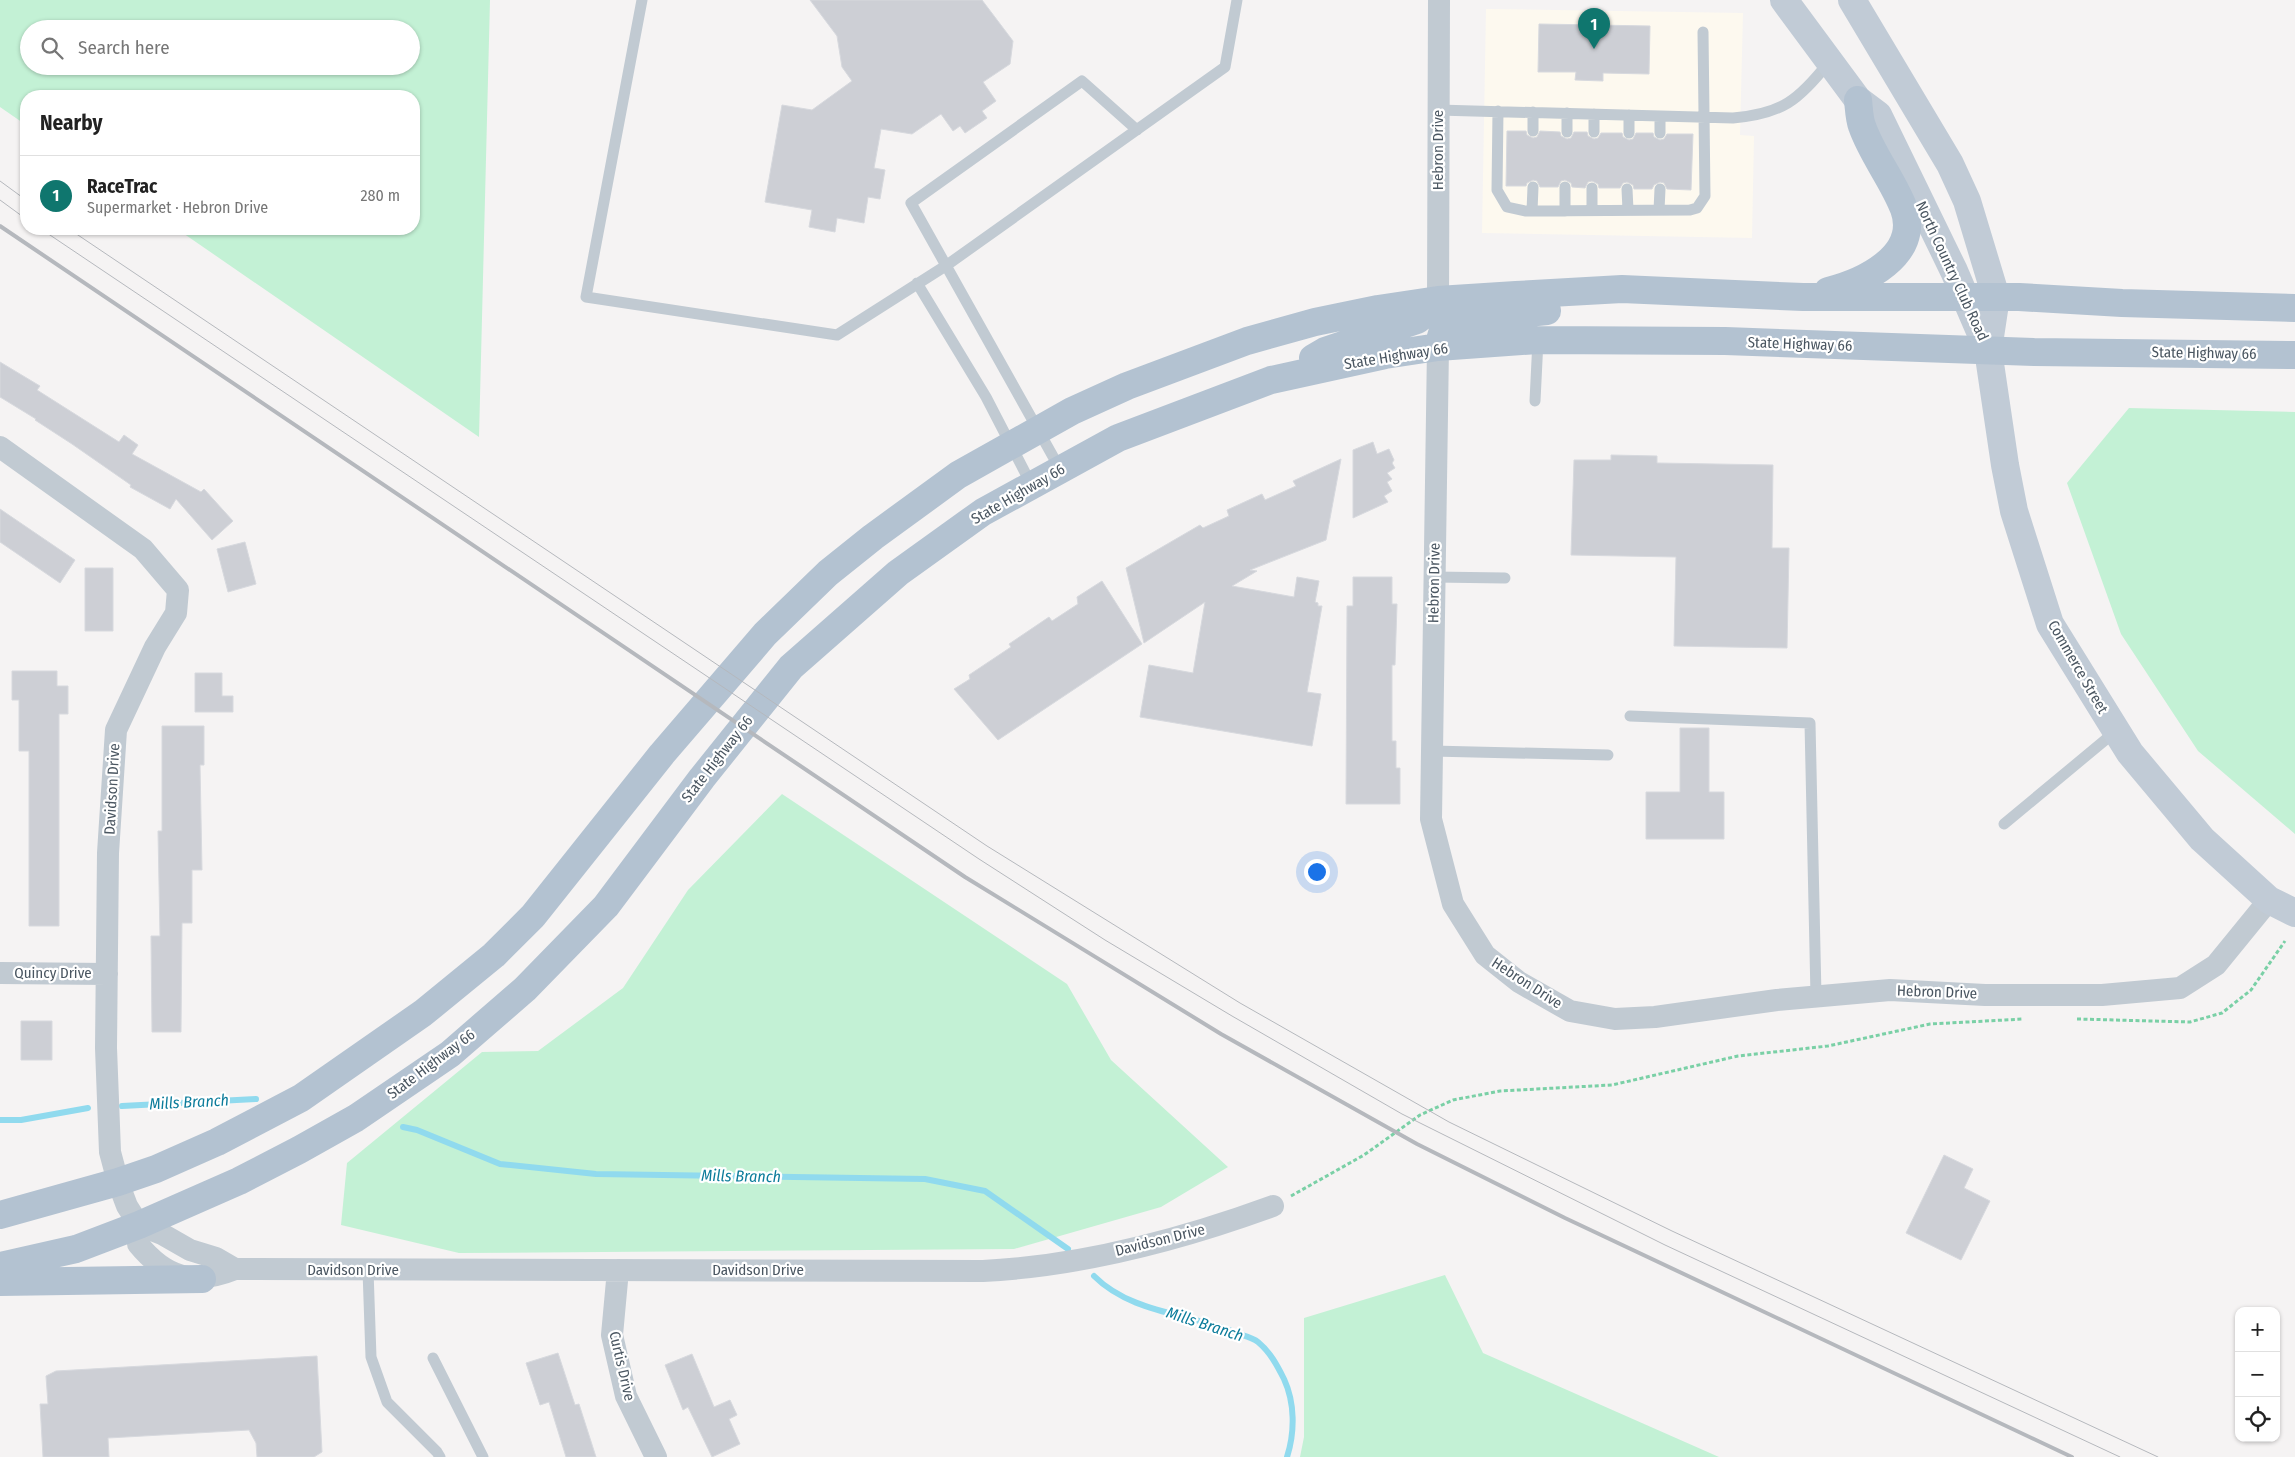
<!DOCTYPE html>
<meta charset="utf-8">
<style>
:root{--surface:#fff;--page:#f6f6f6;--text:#222;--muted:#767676;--line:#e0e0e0;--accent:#0f766e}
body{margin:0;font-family:"Fira Sans Condensed",sans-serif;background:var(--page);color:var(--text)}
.controls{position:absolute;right:15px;bottom:15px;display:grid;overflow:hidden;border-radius:10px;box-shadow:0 1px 4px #0004}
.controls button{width:45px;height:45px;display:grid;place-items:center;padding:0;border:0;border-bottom:1px solid var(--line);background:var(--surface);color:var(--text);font:25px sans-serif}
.you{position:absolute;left:1316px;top:871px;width:18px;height:18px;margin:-12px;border:4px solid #fff;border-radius:50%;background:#1a73e8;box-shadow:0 0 0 8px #1a73e833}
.badge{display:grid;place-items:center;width:32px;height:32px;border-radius:50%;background:var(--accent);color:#fff;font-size:16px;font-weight:700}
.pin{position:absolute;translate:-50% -41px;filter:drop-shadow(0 1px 2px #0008)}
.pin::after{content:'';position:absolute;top:26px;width:18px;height:15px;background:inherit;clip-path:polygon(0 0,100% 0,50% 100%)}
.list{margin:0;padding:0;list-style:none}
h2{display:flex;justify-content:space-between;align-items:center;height:65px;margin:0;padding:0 20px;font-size:21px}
h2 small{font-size:16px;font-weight:400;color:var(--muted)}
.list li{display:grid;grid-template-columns:32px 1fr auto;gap:15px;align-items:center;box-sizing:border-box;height:80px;padding:0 20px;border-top:1px solid var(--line)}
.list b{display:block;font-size:19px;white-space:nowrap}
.list p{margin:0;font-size:16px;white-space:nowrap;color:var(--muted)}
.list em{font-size:16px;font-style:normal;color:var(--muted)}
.icon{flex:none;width:28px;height:28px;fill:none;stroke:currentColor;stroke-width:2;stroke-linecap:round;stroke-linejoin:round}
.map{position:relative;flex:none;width:2295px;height:1457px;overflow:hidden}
.search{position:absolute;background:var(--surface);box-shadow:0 1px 4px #0004;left:20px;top:20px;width:400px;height:55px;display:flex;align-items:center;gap:12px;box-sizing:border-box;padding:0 18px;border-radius:28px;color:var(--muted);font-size:19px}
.panel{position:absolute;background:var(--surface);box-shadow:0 1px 4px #0004;left:20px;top:90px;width:400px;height:145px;border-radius:20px}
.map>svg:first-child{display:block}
</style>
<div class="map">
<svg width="2295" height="1457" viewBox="0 0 2295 1457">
<rect width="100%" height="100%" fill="#f5f3f3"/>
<path fill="#fdf9ef" d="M1486 9 1743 13 1740 135 1754 136 1752 238 1482 233Z"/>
<path fill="#c3f1d5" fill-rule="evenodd" d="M0 0H490L479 437 177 229H414V96H26V125L0 107ZM29 29H411V66H29Z
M2129 408 2295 412V834L2198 751 2121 634 2067 483Z
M782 794 1067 984 1111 1060 1228 1167 1161 1207 1014 1249 459 1253 341 1225 347 1163 482 1052 538 1051 623 988 688 890Z
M1445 1275 1483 1353 1719 1457H1300L1304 1437V1318Z"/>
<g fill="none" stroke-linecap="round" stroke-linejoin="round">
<path stroke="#90daee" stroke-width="6" d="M122 1106 256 1099
M0 1120H21L88 1108
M403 1127 417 1130 500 1164 596 1174 925 1179 985 1191 1068 1249
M1094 1276C1131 1313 1187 1313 1234 1332 1241 1335 1252 1337 1258 1342 1270 1352 1277 1365 1284 1379 1295 1403 1295 1432 1287 1457"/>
</g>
<path fill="#cdcfd5" stroke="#d7d9de" d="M810 0H982L1013 41 1010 64 983 82 996 101 982 111 987 118 965 133 960 126 953 131 941 114 912 134 881 129 874 168 885 170 880 199 868 197 864 223 837 218 835 232 809 227 812 210 765 202 782 105 812 110 852 81 842 67 837 36Z
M1539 24 1650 26 1649 74 1603 73V81L1575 80 1576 72H1538Z
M1507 131H1526L1527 135 1533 138 1537 137 1540 131 1560 132 1561 136 1567 139 1571 138 1574 132H1587L1588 136 1594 139 1598 138 1601 133H1622L1623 137 1629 140 1633 139 1636 133H1653L1654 137 1660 140 1664 139 1667 134H1693L1691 190 1667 189 1664 183 1660 182 1654 185 1652 189H1634L1633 185 1627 182 1623 183 1620 188H1599L1598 184 1592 181 1588 182 1585 188 1572 187 1571 183 1565 180 1561 181 1558 187H1540L1537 181 1533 180 1527 183 1526 186H1506Z
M0 362 40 386 37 390 119 442 124 435 138 445 132 454 201 492 204 489 233 521 212 540 176 499 170 509 130 487 131 485 72 444 35 420 36 419 0 397Z
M1373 442 1377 454 1389 449 1394 460 1392 463 1395 468 1387 473 1392 479 1387 482 1392 491 1384 496 1388 502 1353 518V450Z
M1611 455 1657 456V463L1773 465 1772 548H1789L1787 648 1674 646 1676 557 1571 555 1574 460H1611Z
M1341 459 1326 540 1250 570 1257 571 1232 586 1294 597 1297 577 1319 581 1315 602 1318 603V606H1322L1307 692 1321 694 1312 746 1140 717 1149 665 1193 673 1205 602 1144 643 1126 568 1200 525 1203 528 1229 516 1227 510 1262 494 1265 500 1296 486 1293 481Z
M0 509 75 560 60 583 0 542Z
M245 542 256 584 228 592 217 549Z
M85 568H113V631H85Z
M1353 577H1392V604H1397L1395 665H1392V741H1396V768H1400V804H1346L1347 606H1353Z
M1102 581 1142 644 998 740 954 689 970 679 969 675 1011 647 1009 644 1049 617 1052 621 1078 604 1077 597Z
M12 671H57V686H68V714H59V926H29V751H19V700H12Z
M195 673H222V696H233V712H195Z
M162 726H204V765H200L202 870H192V923H182L181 1032H152L151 936H160L158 831H162Z
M1680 728H1709V792H1724V839H1646V792H1680Z
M21 1021H52V1060H21Z
M1944 1155 1973 1169 1964 1188 1990 1201 1961 1260 1906 1233Z
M558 1353 575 1405 579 1404 596 1457H566L549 1402 540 1405 526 1363Z
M692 1354 714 1407 730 1400 737 1415 729 1419 740 1444 712 1457 688 1407 683 1410 665 1365Z
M317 1356 322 1452 314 1457H257L256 1443 249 1430 108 1438 109 1457H43L40 1404H48L46 1376 56 1371Z"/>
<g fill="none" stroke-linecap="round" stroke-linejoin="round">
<path stroke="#7ad0a6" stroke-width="3" stroke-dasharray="4 2.5" stroke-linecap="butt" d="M2077 1019 2190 1022 2222 1013 2251 990 2285 941
M1291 1196 1364 1155 1420 1115 1453 1100 1500 1091 1612 1085 1738 1056 1828 1046 1930 1024 2023 1019"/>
<path stroke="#c1cad2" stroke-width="11" d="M642 0 586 297 837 335 947 265 1225 67 1237 0
M1438 110 1733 118C1782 114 1799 100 1829 62
M1498 111 1497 190 1507 207 1525 211 1690 210 1697 208 1705 196 1703 32
M1533 112V131
M1594 114V132
M1660 116V133
M1567 132V113
M1629 133V115
M1627 189 1628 210
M1592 210V188
M1659 210 1660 189
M1532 211 1533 187
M1565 211V187
M917 283 986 397 1031 484
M1535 401 1538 340
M1060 469 911 203 1082 81 1137 130
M1434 577 1505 578
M1630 716 1810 723 1816 996
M1432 751 1608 755
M2004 824 2116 731
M368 1270 371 1357 387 1402 437 1452 440 1457
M433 1358 483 1457"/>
<path stroke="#c1cad2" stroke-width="22" d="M1438 300 1439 0
M1438 347 1431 819 1453 904 1485 955 1519 982 1570 1011 1615 1019 1655 1017 1777 1000 1890 990 1985 995H2102L2180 988 2216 965 2269 900
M0 447 143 549 178 590 176 613 155 647 116 730 108 853 106 1048 110 1152 118 1182 127 1206 139 1225 162 1234 190 1250 216 1258 235 1269
M0 973 107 974
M139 1225 138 1244C166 1278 193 1286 235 1269L983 1271C1082 1266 1180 1240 1273 1206
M618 1270 612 1335 626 1396 656 1457"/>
<path stroke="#c1cbd6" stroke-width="28" d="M1784 0 1858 100 1878 115 1954 271 1988 350 2005 465 2014 511 2050 624 2130 753 2202 839 2269 900 2295 913
M1852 0 1950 164 1967 201 1996 297 1988 350"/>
<path stroke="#b3c2d1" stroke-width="28" d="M1828 291C1864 282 1921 255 1904 209 1893 180 1872 155 1862 126 1859 118 1859 108 1858 100
M1438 347 1443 330 1462 320 1547 311
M1313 358 1325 351 1417 320 1437 304
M0 1215 118 1182 156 1169 217 1142 301 1098 423 1013 494 955 533 916 662 754 765 634 828 573 873 537 958 475 1072 411 1127 386 1247 341 1315 322 1378 309 1438 300 1516 295 1622 289 1803 297H2019L2122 303 2295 308
M0 1266 76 1249 139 1225 239 1181 299 1150 356 1118 450 1054 525 989 606 906 702 778 791 667 898 573 983 512 1118 438 1271 380 1385 355 1438 347 1538 340 1725 341 2034 352 2295 355
M0 1282 202 1279"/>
<path stroke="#b5b8bd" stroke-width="1" d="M0 181 26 200
M0 200 26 219
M41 229 979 859 1105 940 1232 1016 1402 1114 1665 1245 2120 1457
M69 229 987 846 1240 1003 1449 1122 1672 1231 2158 1457"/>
<path stroke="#b5b8bd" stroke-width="4" d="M0 226 965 877 1221 1034 1417 1144 1565 1218 2072 1457"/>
</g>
<g text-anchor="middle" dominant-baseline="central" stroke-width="4.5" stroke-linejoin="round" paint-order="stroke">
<g font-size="15" fill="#4a5661" stroke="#fff">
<text transform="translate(1438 150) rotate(-90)">Hebron Drive</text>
<text transform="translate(1952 271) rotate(65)">North Country Club Road</text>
<text transform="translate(1800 344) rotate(2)">State Highway 66</text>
<text transform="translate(2204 353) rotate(1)">State Highway 66</text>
<text transform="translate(1396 356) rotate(-9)">State Highway 66</text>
<text transform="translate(1018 494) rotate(-30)">State Highway 66</text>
<text transform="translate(1434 583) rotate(-89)">Hebron Drive</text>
<text transform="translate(2078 667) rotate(60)">Commerce Street</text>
<text transform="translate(717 759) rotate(-52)">State Highway 66</text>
<text transform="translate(112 789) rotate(-87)">Davidson Drive</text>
<text x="53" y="973">Quincy Drive</text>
<text transform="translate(1527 983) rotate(33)">Hebron Drive</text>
<text transform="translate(1937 992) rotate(2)">Hebron Drive</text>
<text transform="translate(431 1064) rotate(-37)">State Highway 66</text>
<text transform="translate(1160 1240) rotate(-14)">Davidson Drive</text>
<text x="353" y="1270">Davidson Drive</text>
<text x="758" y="1270">Davidson Drive</text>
<text transform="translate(622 1366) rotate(77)">Curtis Drive</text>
</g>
<g font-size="16" font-style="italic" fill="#0c7c9b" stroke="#fff">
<text transform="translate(189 1102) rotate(-3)">Mills Branch</text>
<text transform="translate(741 1176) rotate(1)">Mills Branch</text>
<text transform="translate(1205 1324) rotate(18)">Mills Branch</text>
</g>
</g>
</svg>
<div class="controls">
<button>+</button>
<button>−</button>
<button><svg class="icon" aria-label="locate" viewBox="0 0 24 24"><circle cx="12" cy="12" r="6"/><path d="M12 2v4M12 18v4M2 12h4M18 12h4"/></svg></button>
</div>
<div class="you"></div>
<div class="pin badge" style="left:1594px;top:49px">1</div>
<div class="search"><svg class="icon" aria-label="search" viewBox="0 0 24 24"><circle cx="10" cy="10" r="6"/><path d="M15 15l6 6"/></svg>Search here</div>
<section class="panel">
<h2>Nearby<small></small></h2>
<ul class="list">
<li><span class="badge">1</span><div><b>RaceTrac</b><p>Supermarket · Hebron Drive</p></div><em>280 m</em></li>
</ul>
</section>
</div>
